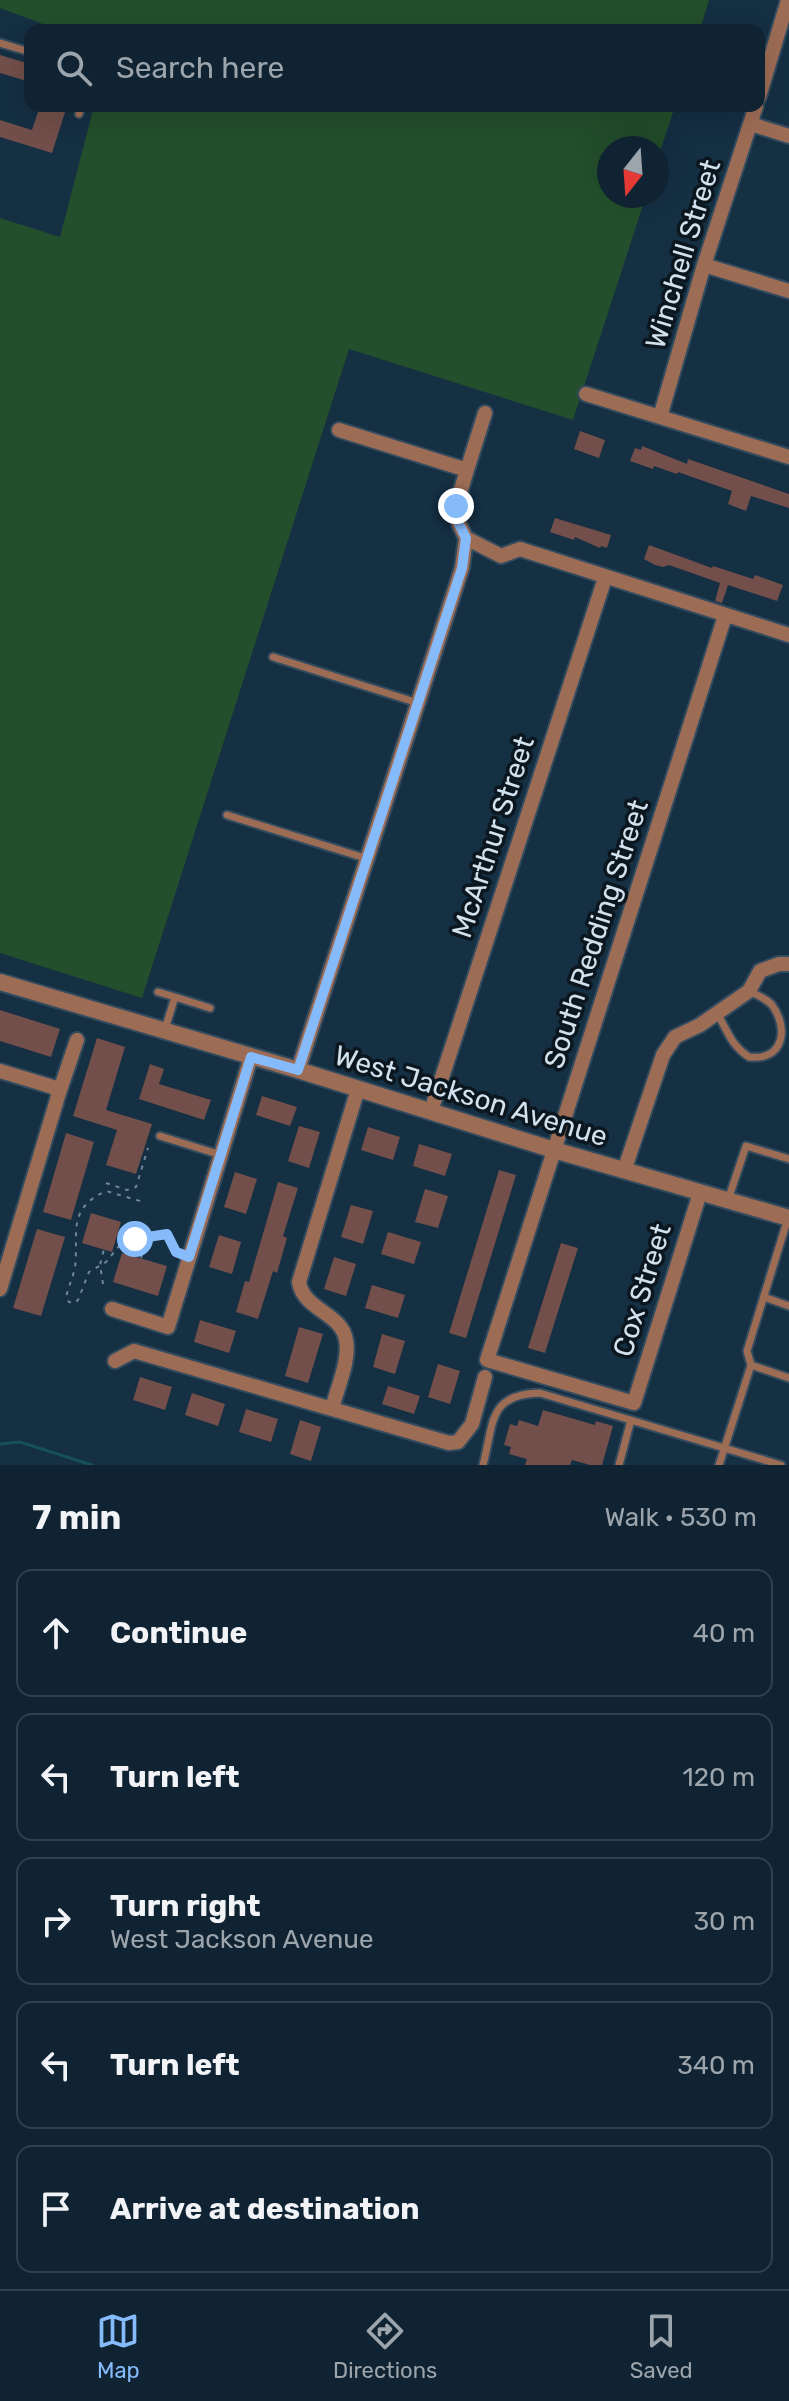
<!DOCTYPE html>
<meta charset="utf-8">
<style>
:root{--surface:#102332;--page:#1e2f3e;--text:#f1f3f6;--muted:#9ca4ac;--line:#30404d;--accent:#86bbfb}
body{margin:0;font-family:Rubik,sans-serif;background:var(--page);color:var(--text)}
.compass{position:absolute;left:597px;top:136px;width:72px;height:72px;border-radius:50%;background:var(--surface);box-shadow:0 8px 32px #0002;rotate:197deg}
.stop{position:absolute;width:24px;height:24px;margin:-18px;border:6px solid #86bbfb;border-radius:50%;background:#fff}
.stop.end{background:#86bbfb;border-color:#fff;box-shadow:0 2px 8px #0008}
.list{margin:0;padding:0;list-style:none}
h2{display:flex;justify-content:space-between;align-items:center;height:104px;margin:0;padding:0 32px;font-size:34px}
h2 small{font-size:26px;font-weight:400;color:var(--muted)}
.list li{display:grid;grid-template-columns:52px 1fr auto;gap:24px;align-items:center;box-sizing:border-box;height:128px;margin:0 16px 16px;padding:0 16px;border:2px solid var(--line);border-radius:16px}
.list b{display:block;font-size:30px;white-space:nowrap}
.list p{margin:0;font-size:26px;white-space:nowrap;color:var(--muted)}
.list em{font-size:26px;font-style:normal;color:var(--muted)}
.icon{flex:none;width:44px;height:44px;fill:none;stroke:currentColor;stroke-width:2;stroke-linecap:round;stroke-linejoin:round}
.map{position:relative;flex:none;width:789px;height:1465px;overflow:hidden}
.search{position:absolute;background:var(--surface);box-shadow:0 8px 32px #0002;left:24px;right:24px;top:24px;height:88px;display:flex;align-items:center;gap:20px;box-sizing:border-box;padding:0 28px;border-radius:16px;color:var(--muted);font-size:30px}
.sheet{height:824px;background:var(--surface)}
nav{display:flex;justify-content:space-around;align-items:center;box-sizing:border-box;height:112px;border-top:2px solid var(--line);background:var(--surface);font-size:22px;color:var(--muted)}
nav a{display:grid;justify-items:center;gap:4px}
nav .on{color:var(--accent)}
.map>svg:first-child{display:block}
</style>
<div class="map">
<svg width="789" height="1465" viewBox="0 0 789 1465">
<rect width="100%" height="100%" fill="#152f43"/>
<path fill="#234f2c" d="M0 0H709L700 30H59L0 8Z
M94 106H675L657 161V148H609V196H646L573 420 349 349 142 998 0 953V218L60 237Z"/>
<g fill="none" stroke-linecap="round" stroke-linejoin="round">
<path stroke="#165058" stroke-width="3" d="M0 1444 20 1442 92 1465"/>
</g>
<path fill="#724f4a" d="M0 55 30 64V82L0 73Z
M40 106H67L52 153 0 137V120L32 130Z
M580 431 605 440 599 458 574 449Z
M642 446 687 464 688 459 789 494V508L751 496 746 511 728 504 732 491 678 472 677 474 654 466 653 469 630 461 635 448 641 450Z
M555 518 611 535 607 548 601 546 600 548 575 537 574 540 550 532Z
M649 545 712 568 713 566 753 579 755 575 783 585 777 601 728 585 722 603 715 601 720 583 669 565 663 567 655 565 644 559Z
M0 1010 60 1029 51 1057 0 1041Z
M97 1038 125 1047 106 1110 152 1124 136 1174 106 1165 117 1130 73 1116Z
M150 1064 164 1069 159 1084 211 1100 204 1120 139 1099Z
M262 1096 297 1107 290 1126 256 1115Z
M299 1126 320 1132 309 1168 288 1161Z
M368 1127 400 1137 393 1160 361 1150Z
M66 1133 94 1142 71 1220 43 1212Z
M419 1144 452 1154 445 1176 413 1166Z
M499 1170 516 1175 466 1338 449 1333Z
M235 1172 257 1179 246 1214 224 1207Z
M278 1182 298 1188 283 1236 287 1238 277 1273 273 1271 258 1319 236 1312 245 1281 249 1282Z
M425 1189 448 1196 438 1228 415 1222Z
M351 1205 373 1211 363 1244 341 1237Z
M91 1213 121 1222 112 1252 82 1243Z
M37 1229 65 1237 41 1316 13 1308Z
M388 1232 421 1242 414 1264 381 1254Z
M219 1235 241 1242 232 1274 209 1267Z
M561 1243 578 1248 545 1353 528 1348Z
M122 1253 167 1266 158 1296 113 1282Z
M334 1257 356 1264 346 1296 324 1289Z
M372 1285 405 1295 398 1318 365 1308Z
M200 1320 236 1331 229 1353 194 1342Z
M299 1327 323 1334 308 1383 285 1376Z
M382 1334 405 1341 395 1374 373 1367Z
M438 1364 460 1371 450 1404 428 1397Z
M140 1377 172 1387 165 1410 133 1400Z
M388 1386 420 1396 414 1414 382 1404Z
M192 1393 225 1404 218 1426 185 1415Z
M246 1409 278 1419 271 1442 239 1432Z
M543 1410 595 1425 596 1421 613 1426 602 1465H590L572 1460 570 1465H525L527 1459 509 1454 511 1447 504 1445 510 1424 517 1426 519 1420 538 1426Z
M300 1420 321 1427 311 1461 290 1454Z"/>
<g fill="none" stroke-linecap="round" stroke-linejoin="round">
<g stroke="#334b5e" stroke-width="11">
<path id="service" d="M0 43 30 52
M79 114 81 106
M273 657 418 703
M227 815 368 859
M158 992 175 997
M717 1013C728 1032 731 1045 749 1057 784 1061 789 1028 772 1005 767 999 757 995 749 991
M165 1029 175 997 210 1008
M160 1136 221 1155
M728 1200 746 1146 789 1159
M764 1297 789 1306
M751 1365 747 1351 788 1218
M483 1465C494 1423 488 1394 540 1393L781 1465
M619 1465 631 1420
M719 1465 751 1365 789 1378"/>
</g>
<g stroke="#334b5e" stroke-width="18">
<path id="minor" d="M759 97 788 0
M751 124 789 136
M704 265 789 291
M586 394 789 457
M660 417 704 265 756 106
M467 470 485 413
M466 538 501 556 520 549 789 635
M298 1070 462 568 466 538 459 524 456 506 467 470 339 430
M0 1071 53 1087 59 1093 0 1289
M59 1093 77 1040
M431 1111 605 578
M624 1171 663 1055 675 1037 700 1025 749 991 760 971 779 964H789
M700 1193 634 1403 487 1360 725 616
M112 1309 168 1327 251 1057
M115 1361 134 1351 332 1409C337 1388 350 1361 346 1340 342 1313 303 1310 299 1282L358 1089
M332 1409 449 1443 458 1442 472 1424 485 1377"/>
</g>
<g stroke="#334b5e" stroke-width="20">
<path id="tertiary" d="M0 982 298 1070 554 1150 789 1218"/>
</g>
<path stroke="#718697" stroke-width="2" stroke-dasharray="4 6" stroke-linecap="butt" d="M106 1183 127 1190 136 1187 148 1148
M140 1201 106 1191C66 1209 79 1234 75 1267 73 1278 68 1287 66 1298L69 1302 75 1303 78 1300 89 1272 106 1262 119 1246 129 1241 167 1234 177 1252
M141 1258 147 1240
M103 1284 100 1265 104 1249"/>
<use href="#service" stroke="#9d6c55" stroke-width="7"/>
<use href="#minor" stroke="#9d6c55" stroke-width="14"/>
<use href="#tertiary" stroke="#9d6c55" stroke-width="16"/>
</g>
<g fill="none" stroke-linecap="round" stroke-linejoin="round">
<path stroke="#86bbfb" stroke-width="10" d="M135 1239 167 1234 176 1252 189 1257 251 1057 298 1070 462 568 466 538 459 524 456 506"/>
</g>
<g text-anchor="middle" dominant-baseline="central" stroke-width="7" stroke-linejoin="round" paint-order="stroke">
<g font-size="28" fill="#d2e1ee" stroke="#0b161f">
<text transform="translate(683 254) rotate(-73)">Winchell Street</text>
<text transform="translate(493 837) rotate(-72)">McArthur Street</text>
<text transform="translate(596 934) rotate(-72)">South Redding Street</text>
<text transform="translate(471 1096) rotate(17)">West Jackson Avenue</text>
<text transform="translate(642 1290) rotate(-73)">Cox Street</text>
</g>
</g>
</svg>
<svg class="compass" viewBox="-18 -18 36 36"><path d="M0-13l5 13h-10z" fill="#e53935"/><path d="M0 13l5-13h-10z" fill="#9ca4ac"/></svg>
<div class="stop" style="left:135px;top:1239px"></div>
<div class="stop end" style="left:456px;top:506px"></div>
<div class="search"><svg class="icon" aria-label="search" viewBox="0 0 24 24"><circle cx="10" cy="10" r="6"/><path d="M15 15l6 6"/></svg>Search here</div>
</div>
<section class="sheet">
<h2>7 min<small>Walk · 530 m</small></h2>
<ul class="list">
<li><svg class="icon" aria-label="ahead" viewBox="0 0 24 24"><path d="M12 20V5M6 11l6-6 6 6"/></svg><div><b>Continue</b></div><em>40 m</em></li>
<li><svg class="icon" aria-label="left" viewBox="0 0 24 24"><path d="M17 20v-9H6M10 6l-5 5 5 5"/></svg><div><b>Turn left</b></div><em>120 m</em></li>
<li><svg class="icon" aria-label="right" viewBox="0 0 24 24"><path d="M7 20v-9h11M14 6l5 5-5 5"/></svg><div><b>Turn right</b><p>West Jackson Avenue</p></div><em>30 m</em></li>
<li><svg class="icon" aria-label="left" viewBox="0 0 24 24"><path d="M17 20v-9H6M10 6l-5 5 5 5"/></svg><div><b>Turn left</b></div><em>340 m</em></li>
<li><svg class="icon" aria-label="arrive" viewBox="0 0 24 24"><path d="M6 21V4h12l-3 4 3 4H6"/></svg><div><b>Arrive at destination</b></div></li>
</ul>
</section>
<nav>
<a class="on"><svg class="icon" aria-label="map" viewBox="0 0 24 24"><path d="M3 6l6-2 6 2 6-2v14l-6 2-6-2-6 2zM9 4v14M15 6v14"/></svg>Map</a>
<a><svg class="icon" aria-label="directions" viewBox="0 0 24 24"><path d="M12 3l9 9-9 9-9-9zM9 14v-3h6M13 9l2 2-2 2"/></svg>Directions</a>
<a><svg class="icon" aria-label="saved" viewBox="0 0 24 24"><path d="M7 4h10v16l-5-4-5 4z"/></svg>Saved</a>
</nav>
